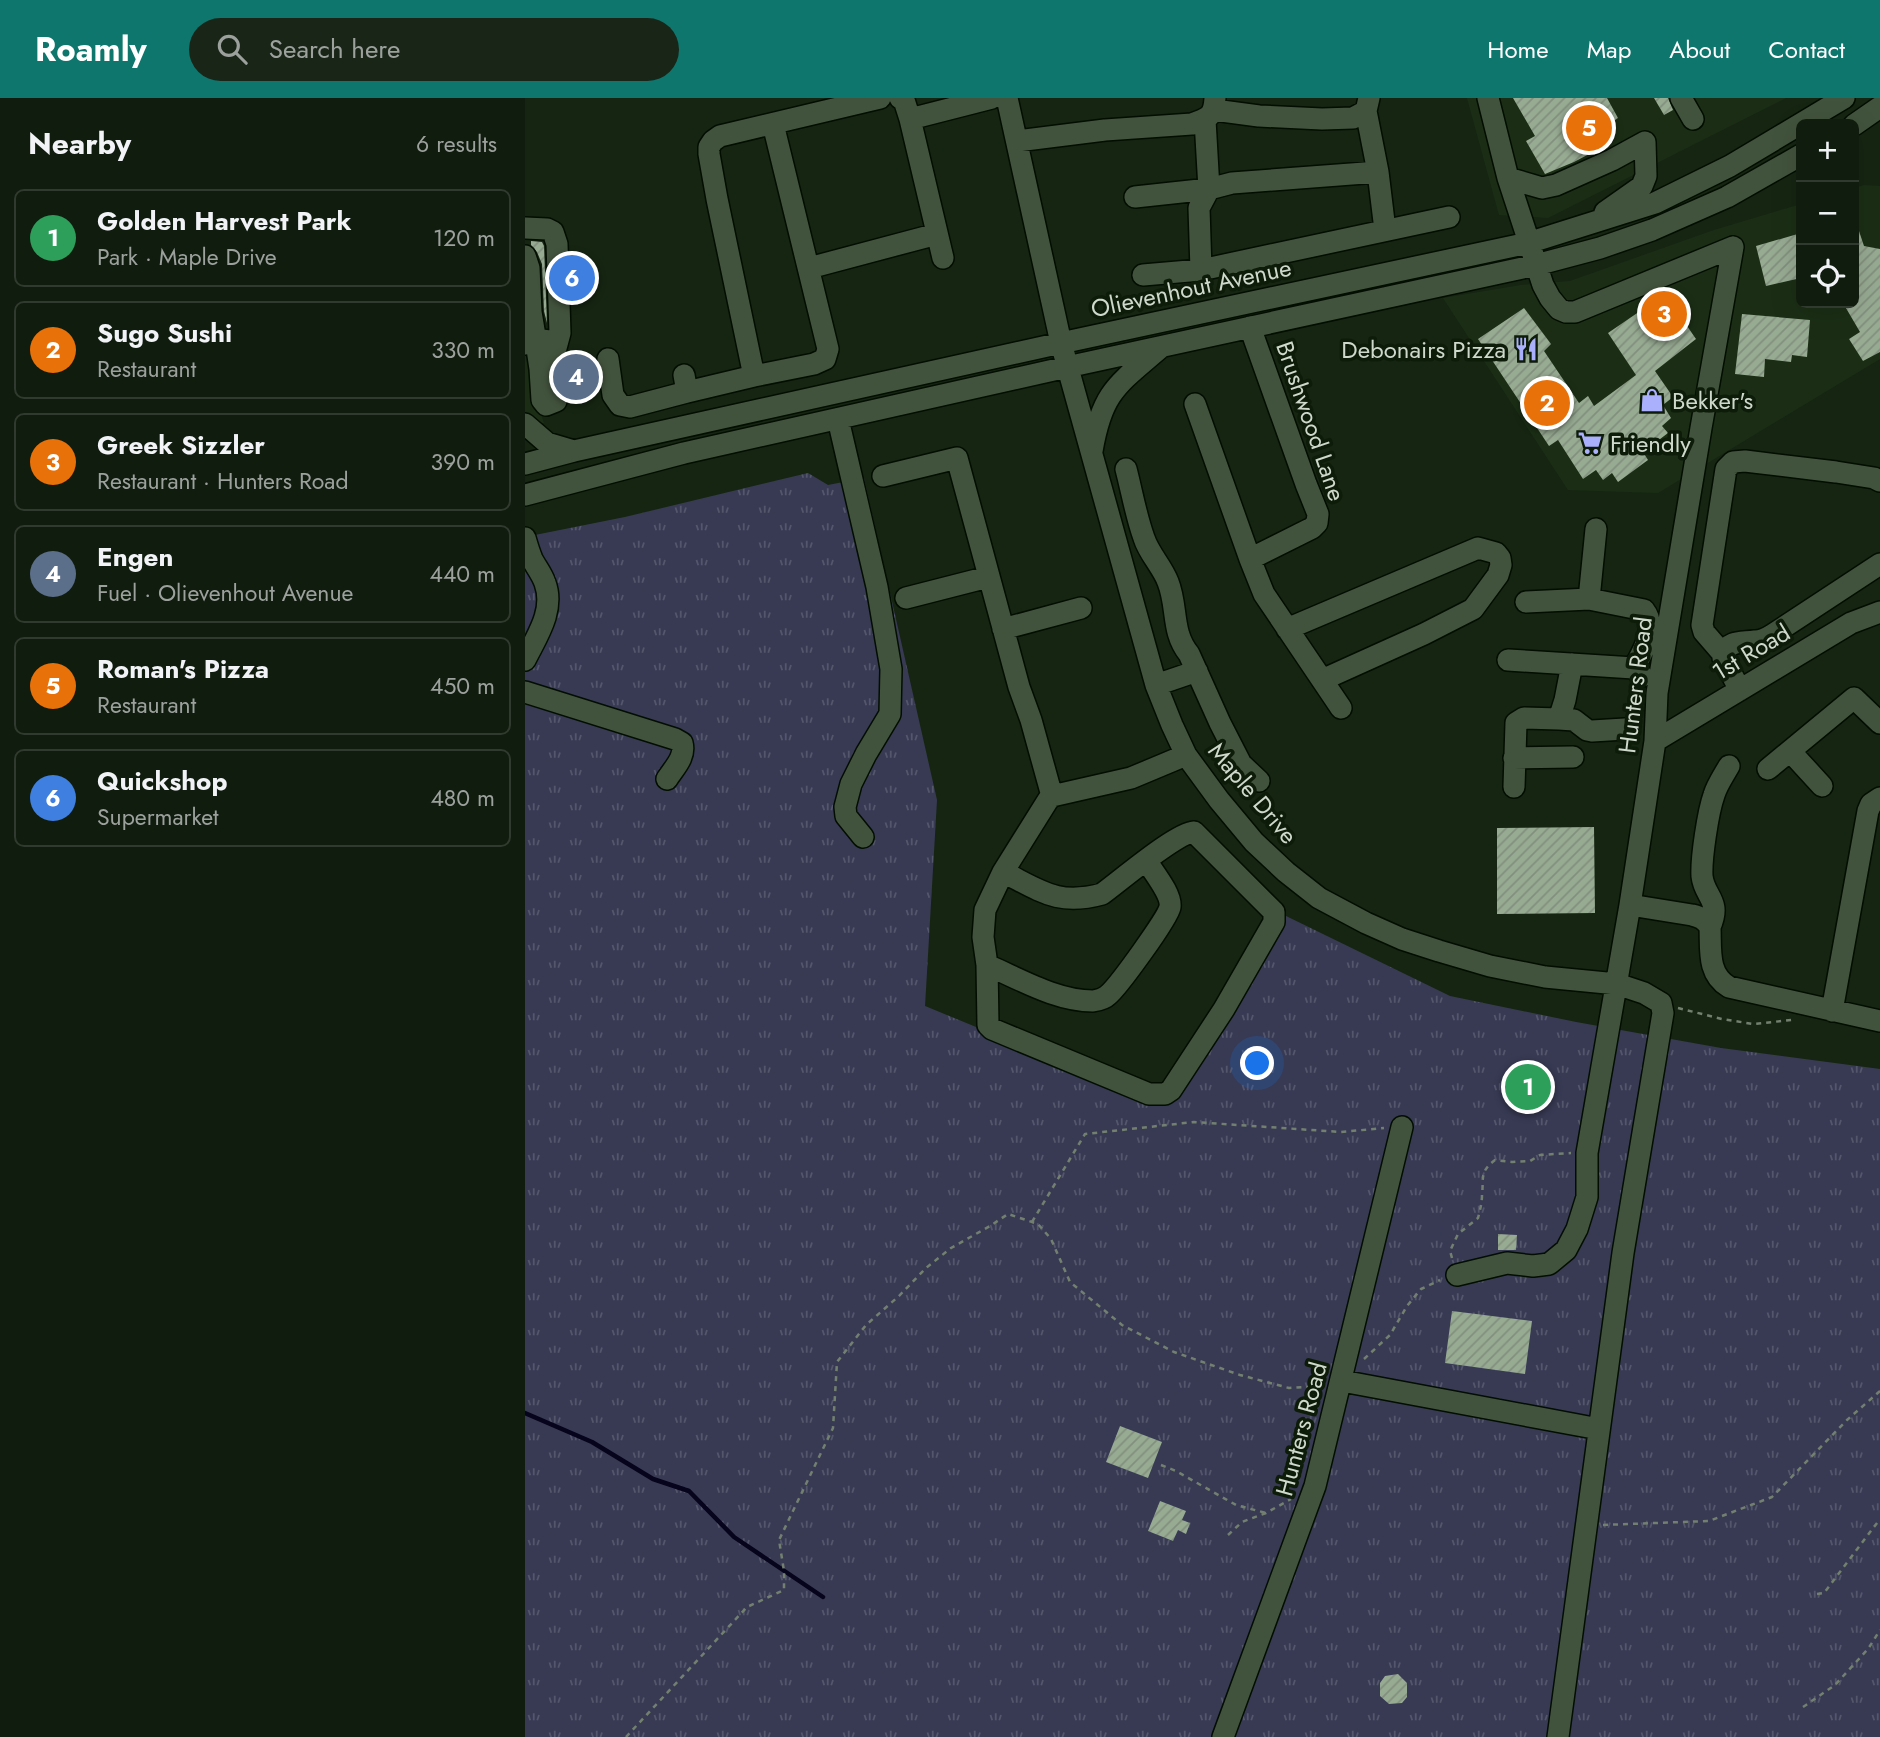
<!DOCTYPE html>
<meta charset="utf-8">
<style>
:root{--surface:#101c0e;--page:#192517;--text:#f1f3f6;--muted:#9ca19e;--line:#303a2e;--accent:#0f766e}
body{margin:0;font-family:Jost,sans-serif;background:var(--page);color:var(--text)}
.controls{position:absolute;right:21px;top:21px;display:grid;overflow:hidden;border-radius:10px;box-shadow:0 7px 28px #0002}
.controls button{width:63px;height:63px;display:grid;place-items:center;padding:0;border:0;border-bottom:2px solid var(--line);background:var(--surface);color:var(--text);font:35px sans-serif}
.you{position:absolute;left:733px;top:966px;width:24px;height:24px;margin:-18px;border:5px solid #fff;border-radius:50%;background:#1a73e8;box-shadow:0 0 0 10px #1a73e833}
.badge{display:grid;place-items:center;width:46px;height:46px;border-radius:50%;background:var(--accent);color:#fff;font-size:23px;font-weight:700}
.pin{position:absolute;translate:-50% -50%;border:4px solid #fff;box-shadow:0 2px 7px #0006}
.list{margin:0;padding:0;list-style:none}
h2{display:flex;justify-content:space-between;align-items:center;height:91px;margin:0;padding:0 28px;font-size:30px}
h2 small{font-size:23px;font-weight:400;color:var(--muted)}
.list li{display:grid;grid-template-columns:46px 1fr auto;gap:21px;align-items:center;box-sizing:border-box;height:98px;margin:0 14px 14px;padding:0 14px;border:2px solid var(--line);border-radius:10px}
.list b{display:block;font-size:26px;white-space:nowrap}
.list p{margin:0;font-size:23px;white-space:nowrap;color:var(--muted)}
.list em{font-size:23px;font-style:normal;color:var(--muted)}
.icon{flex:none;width:38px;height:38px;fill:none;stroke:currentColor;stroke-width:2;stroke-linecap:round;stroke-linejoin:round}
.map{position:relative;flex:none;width:1355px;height:1639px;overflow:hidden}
header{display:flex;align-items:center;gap:42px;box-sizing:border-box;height:98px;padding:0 35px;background:var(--accent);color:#fff}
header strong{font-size:33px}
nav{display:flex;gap:38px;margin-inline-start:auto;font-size:24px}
.search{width:490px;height:63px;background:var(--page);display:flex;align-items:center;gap:18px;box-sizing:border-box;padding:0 24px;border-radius:38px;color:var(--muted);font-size:26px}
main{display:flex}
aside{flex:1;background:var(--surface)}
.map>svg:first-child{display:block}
</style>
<header>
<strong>Roamly</strong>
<div class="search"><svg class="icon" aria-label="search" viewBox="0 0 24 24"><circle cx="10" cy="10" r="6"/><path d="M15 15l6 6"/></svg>Search here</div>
<nav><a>Home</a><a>Map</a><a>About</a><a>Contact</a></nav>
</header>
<main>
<aside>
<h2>Nearby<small>6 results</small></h2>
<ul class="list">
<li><span class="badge" style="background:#2e9e5b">1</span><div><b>Golden Harvest Park</b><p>Park · Maple Drive</p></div><em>120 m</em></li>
<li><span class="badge" style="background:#e8710a">2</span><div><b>Sugo Sushi</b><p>Restaurant</p></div><em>330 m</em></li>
<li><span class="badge" style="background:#e8710a">3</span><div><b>Greek Sizzler</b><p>Restaurant · Hunters Road</p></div><em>390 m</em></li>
<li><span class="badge" style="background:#5c6f8a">4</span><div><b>Engen</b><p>Fuel · Olievenhout Avenue</p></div><em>440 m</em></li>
<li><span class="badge" style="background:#e8710a">5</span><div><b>Roman's Pizza</b><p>Restaurant</p></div><em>450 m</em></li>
<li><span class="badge" style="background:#3f7fe0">6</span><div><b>Quickshop</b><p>Supermarket</p></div><em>480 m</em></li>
</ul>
</aside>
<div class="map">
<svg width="1355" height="1639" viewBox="0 0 1355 1639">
<defs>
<pattern id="park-tufts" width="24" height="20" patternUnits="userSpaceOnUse" patternTransform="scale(1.75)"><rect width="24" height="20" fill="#383a54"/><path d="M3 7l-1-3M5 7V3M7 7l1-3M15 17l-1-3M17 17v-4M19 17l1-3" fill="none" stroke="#54566b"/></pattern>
<pattern id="building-hatch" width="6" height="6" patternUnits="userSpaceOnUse" patternTransform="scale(1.75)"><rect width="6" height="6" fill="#97aa92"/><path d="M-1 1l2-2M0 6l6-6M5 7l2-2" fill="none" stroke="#81907d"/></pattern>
</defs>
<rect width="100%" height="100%" fill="#162512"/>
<path fill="#1b2e15" d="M942 0H1261L1023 120 974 117Z
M1339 87 1355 88V261L1133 395 1043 392 918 200 996 187 1045 183 1189 132 1276 106V205H1329V90Z
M0 221 13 308 19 325 0 326Z"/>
<path fill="url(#park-tufts)" d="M283 375 303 387 339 380 412 702 400 908 640 1007 761 818 925 898 1051 924 1196 950 1355 971V1639H0V439L100 419Z"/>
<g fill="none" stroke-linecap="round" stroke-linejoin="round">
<path stroke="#06041c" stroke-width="4.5" d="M0 1315 67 1344 128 1381 164 1393 209 1439 298 1499"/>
</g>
<path fill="url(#building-hatch)" d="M988 0H1082L1093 20 1063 42 1068 54 1049 64 1020 76 1001 43 1010 38Z
M1129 0H1143L1148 12 1139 17Z
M1329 124H1331L1339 148 1355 151V254L1338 263 1324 241 1335 234 1318 205H1329Z
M1276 135V180L1241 188 1231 148Z
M6 143 17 144 19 148 22 225 19 213 17 166 12 154 6 147Z
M1140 196 1171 241 1130 273 1148 299 1138 307 1146 320 1137 328 1143 335 1118 354 1123 362 1093 384 1087 375 1078 382 1071 372 1058 381 1033 342 1024 348 953 241 999 210 1026 246 1019 253 1054 305 1063 298 1069 308 1111 277 1083 235Z
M1217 216 1285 222 1282 259 1267 257 1266 264 1240 261 1239 279 1210 276Z
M63 270 64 285 46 287V272Z
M1069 729 1070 815 972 816V730Z
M973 1136 992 1137 991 1152H973Z
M927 1213 1007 1223 1000 1276 920 1265Z
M595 1328 637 1344 623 1380 581 1364Z
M635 1403 661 1413 657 1422 665 1425 661 1436 653 1432 648 1443 623 1433Z
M873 1576 882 1585V1599L877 1605 864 1606 855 1598V1585L860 1578Z"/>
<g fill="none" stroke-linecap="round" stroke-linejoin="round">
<g stroke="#020e01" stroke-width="24">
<path id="minor" d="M375 0 379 2 385 21 467 0
M482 0 536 245 631 587 647 627 661 657 694 702 729 744 761 774 794 800 841 825 877 841 914 853 965 868 1020 879 1092 886 1119 895 1136 905 1138 915 1098 1155 1033 1639
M963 0 983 80 1018 187 1025 200 1034 211 1041 214H1050L1208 149
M1156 0 1168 21
M689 12 734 18 797 21 828 20 841 13 844 0
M841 13 853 74 860 132
M385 21 418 160
M1329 27 1355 9
M492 43 580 32 667 26C684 20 689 18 690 0
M983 80 1017 90 1031 87 1087 62 1120 44 1121 78 1117 88 1080 114
M610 99 684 91 680 22
M0 130 22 131 28 134 32 146 35 235 31 250
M0 158 4 170 6 214 11 244 0 246
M284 170 412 136
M676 172 674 110 684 91 707 85 853 74
M618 177 676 172 924 119
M17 242 24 243C34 252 34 289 31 303L21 307 17 302 15 271 11 244Z
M83 261 88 297 95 307 105 309 162 294
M159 277 162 294 229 278 192 101 184 56V49L188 43 195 38 355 0
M229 278 289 266 300 261 303 251 248 26
M670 306 725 461 787 430 792 425 793 416 781 386 725 229
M313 321 352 489 366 571 365 616 341 656 326 686 320 709 321 718 338 739
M0 326 22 345 49 353
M567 353C577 294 592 287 635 250
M0 366 49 353 536 245 1003 145 1130 105 1205 68 1319 0
M601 371C607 394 611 418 619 440 624 456 637 468 643 484 653 509 646 534 664 556L695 625 716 666 734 683
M358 378 432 360 494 589 506 622 527 698
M0 397 159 355 542 269 1011 167 1075 150 1127 132 1202 99 1276 57
M1071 431 1064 501 1119 512C1133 530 1118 553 1109 570
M0 440C2 447 4 454 7 461 11 469 17 476 20 485 30 512 12 538 0 562
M725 461 739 496 816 610
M381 500 463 479
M1001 504 1064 501
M478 531 556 510
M762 531 953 450 971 455 975 460 976 467 973 477 948 511 899 536 797 582
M1198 556C1205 542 1215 545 1230 543 1236 543 1242 540 1247 537L1355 466
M983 562 1109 570 1117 578
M1047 566 1040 602 1034 621 1049 622 1062 632 1067 633 1100 631
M631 587 672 573
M1215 592 1198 560V556L1179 534 1177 527 1201 371 1208 364 1220 363 1311 374 1349 380 1355 383
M0 594 150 641 157 645C161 659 149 670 142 681
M1130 643 1326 525 1355 514
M1265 653 1297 688
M989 660 1048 659
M1243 671 1329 600 1355 625
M989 689 991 625 999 620 1034 621
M478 774C516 793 533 808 577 796 595 783 651 735 669 734L749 814V824L699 911 646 992 640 996H624L467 931 463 927 462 867 458 839 460 812 478 774 523 702 527 698 606 680 661 657
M1105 807 1167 817C1175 819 1180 821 1185 829 1186 852 1182 876 1204 889L1355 923
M1185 829C1197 802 1179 799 1177 778 1176 760 1183 714 1189 697 1192 687 1199 677 1204 668
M462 867C495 881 531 903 568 903 574 902 579 901 583 897 593 889 643 820 645 809 647 796 628 774 621 762
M1307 913 1343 713 1346 706 1355 700
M932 1177 982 1165 1008 1168 1024 1166 1041 1152 1052 1131 1062 1099V1055L1105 807 1130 643 1132 595 1176 330 1208 149
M817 1283 1074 1331
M698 1639 790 1388 877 1029"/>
</g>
<path stroke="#738070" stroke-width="2.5" stroke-dasharray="5 5" stroke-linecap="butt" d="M1153 910 1197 921 1228 926 1267 922
M507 1124 560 1036 669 1024 816 1034 859 1030
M927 1160 925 1153 933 1136 953 1120C955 1112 957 1105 957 1097 959 1080 954 1074 970 1062L987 1064 1005 1063 1015 1057 1046 1055
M839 1261 865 1237 882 1208 896 1191 915 1182
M636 1367 651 1373 711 1407 741 1415
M1078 1427 1184 1423 1247 1399 1322 1322 1355 1293
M703 1437 717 1424 741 1415 766 1401
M1292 1496 1299 1495 1355 1421
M1278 1609 1310 1587 1343 1551 1355 1532
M101 1639 222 1509 259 1492V1473L254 1442 308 1330 312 1264 341 1227 374 1198 401 1170 426 1150 465 1128 483 1116 513 1126 526 1141 545 1184 597 1227 649 1254 715 1277 764 1290 796 1288"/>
<use href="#minor" stroke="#42533d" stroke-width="21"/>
</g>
<defs>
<g id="restaurant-bare" transform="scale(1.89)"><path d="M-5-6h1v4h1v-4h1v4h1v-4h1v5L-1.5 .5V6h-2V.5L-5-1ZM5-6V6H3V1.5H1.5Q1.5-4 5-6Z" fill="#aab0fc" stroke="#0d1b09" stroke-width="2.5" paint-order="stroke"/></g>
<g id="shop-bare" transform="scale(1.89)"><path d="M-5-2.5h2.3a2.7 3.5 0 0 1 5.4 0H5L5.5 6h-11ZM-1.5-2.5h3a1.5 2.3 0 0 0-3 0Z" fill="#aab0fc" stroke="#0d1b09" stroke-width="2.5" paint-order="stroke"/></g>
<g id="supermarket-bare" transform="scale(1.89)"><path d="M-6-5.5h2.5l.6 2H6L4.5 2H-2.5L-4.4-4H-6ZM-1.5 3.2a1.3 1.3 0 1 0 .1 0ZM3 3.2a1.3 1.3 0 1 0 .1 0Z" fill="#aab0fc" stroke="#0d1b09" stroke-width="2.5" paint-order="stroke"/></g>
</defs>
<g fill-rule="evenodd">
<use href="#restaurant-bare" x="1001" y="251"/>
<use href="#shop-bare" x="1127" y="302"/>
<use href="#supermarket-bare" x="1065" y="345"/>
</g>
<g text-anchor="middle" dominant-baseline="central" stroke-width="7" stroke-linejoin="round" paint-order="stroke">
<g font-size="24" fill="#ced8cb" stroke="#0d1b09">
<text transform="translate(666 190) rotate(-12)">Olievenhout Avenue</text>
<text transform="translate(786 323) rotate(71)">Brushwood Lane</text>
<text transform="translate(1226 554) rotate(-31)">1st Road</text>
<text transform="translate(1110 587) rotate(-83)">Hunters Road</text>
<text transform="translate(728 695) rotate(50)">Maple Drive</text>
<text transform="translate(776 1331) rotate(-75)">Hunters Road</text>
</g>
<g font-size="24" fill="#ced8cb" stroke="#0d1b09" text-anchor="start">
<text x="981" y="251" text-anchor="end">Debonairs Pizza</text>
<text x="1147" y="302">Bekker's</text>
<text x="1085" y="345">Friendly</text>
</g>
</g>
</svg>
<div class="controls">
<button>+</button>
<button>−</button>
<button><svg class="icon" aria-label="locate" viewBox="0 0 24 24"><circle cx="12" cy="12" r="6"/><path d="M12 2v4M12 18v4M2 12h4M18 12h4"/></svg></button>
</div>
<div class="you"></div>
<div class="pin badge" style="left:1003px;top:989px;background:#2e9e5b">1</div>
<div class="pin badge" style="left:1022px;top:305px;background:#e8710a">2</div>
<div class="pin badge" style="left:1139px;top:216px;background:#e8710a">3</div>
<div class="pin badge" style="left:51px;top:279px;background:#5c6f8a">4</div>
<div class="pin badge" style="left:1064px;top:30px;background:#e8710a">5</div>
<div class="pin badge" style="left:47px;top:180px;background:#3f7fe0">6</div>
</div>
</main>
